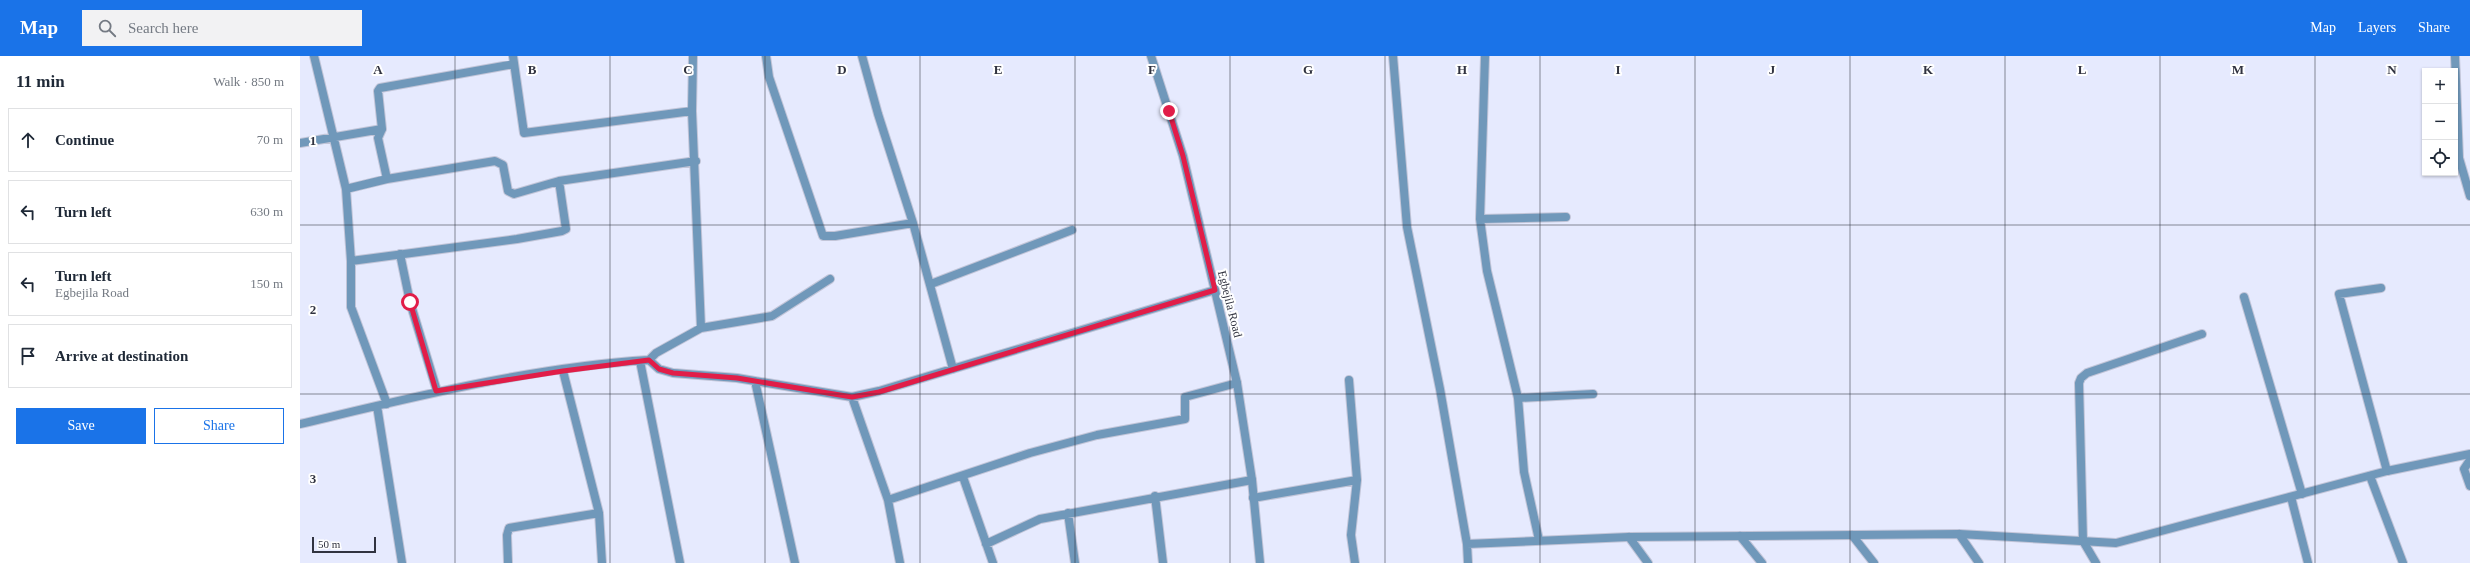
<!DOCTYPE html>
<meta charset="utf-8">
<style>
:root{--surface:#fff;--page:#f2f2f3;--text:#1f2937;--muted:#747a83;--line:#e0e1e3;--accent:#1a73e8}
body{margin:0;font-family:Georgia,serif;background:var(--page);color:var(--text)}
.controls{position:absolute;right:12px;top:12px;display:grid;overflow:hidden;border-radius:0px;box-shadow:0 1px 3px #0004}
.controls button{width:36px;height:36px;display:grid;place-items:center;padding:0;border:0;border-bottom:1px solid var(--line);background:var(--surface);color:var(--text);font:20px sans-serif}
.scale{position:absolute;left:12px;bottom:10px;width:64px;box-sizing:border-box;padding-left:4px;border:2px solid #313340;border-top:0;font-size:11px;line-height:14px;white-space:nowrap;color:#313340;-webkit-text-stroke:3px #fff;paint-order:stroke}
.stop{position:absolute;width:12px;height:12px;margin:-9px;border:3px solid #e11d48;border-radius:50%;background:#fff}
.stop.end{background:#e11d48;border-color:#fff;box-shadow:0 1px 4px #0008}
.list{margin:0;padding:0;list-style:none}
h2{display:flex;justify-content:space-between;align-items:center;height:52px;margin:0;padding:0 16px;font-size:17px}
h2 small{font-size:13px;font-weight:400;color:var(--muted)}
.list li{display:grid;grid-template-columns:26px 1fr auto;gap:12px;align-items:center;box-sizing:border-box;height:64px;margin:0 8px 8px;padding:0 8px;border:1px solid var(--line);border-radius:0px}
.list b{display:block;font-size:15px;white-space:nowrap}
.list p{margin:0;font-size:13px;white-space:nowrap;color:var(--muted)}
.list em{font-size:13px;font-style:normal;color:var(--muted)}
.actions{display:flex;gap:8px;padding:12px 16px}
.actions a{flex:1;padding:9px 0;border:1px solid var(--accent);border-radius:0px;text-align:center;font-size:14px;color:var(--accent)}
.actions .main{background:var(--accent);color:#fff}
.icon{flex:none;width:22px;height:22px;fill:none;stroke:currentColor;stroke-width:2;stroke-linecap:round;stroke-linejoin:round}
.map{position:relative;flex:none;width:2170px;height:507px;overflow:hidden}
header{display:flex;align-items:center;gap:24px;box-sizing:border-box;height:56px;padding:0 20px;background:var(--accent);color:#fff}
header strong{font-size:19px}
nav{display:flex;gap:22px;margin-inline-start:auto;font-size:14px}
.search{width:280px;height:36px;background:var(--page);display:flex;align-items:center;gap:10px;box-sizing:border-box;padding:0 14px;border-radius:0px;color:var(--muted);font-size:15px}
main{display:flex}
aside{flex:1;background:var(--surface)}
.map>svg:first-child{display:block}
</style>
<header>
<strong>Map</strong>
<div class="search"><svg class="icon" aria-label="search" viewBox="0 0 24 24"><circle cx="10" cy="10" r="6"/><path d="M15 15l6 6"/></svg>Search here</div>
<nav><a>Map</a><a>Layers</a><a>Share</a></nav>
</header>
<main>
<aside>
<h2>11 min<small>Walk · 850 m</small></h2>
<ul class="list">
<li><svg class="icon" aria-label="ahead" viewBox="0 0 24 24"><path d="M12 20V5M6 11l6-6 6 6"/></svg><div><b>Continue</b></div><em>70 m</em></li>
<li><svg class="icon" aria-label="left" viewBox="0 0 24 24"><path d="M17 20v-9H6M10 6l-5 5 5 5"/></svg><div><b>Turn left</b></div><em>630 m</em></li>
<li><svg class="icon" aria-label="left" viewBox="0 0 24 24"><path d="M17 20v-9H6M10 6l-5 5 5 5"/></svg><div><b>Turn left</b><p>Egbejila Road</p></div><em>150 m</em></li>
<li><svg class="icon" aria-label="arrive" viewBox="0 0 24 24"><path d="M6 21V4h12l-3 4 3 4H6"/></svg><div><b>Arrive at destination</b></div></li>
</ul>
<div class="actions"><a class="main">Save</a><a>Share</a></div>
</aside>
<div class="map">
<svg width="2170" height="507" viewBox="0 0 2170 507">
<rect width="100%" height="100%" fill="#e6eafe"/>
<g fill="none" stroke-linecap="round" stroke-linejoin="round">
<g stroke="#c2c5d8" stroke-width="10">
<path id="minor" d="M14 0 46 133 51 205V251L87 348
M213 0 224 77 392 55
M466 0 469 21 523 180H535L613 167
M562 0 578 58 613 167 653 313
M1185 0 1180 163 1187 215 1218 342 1224 416 1239 484
M0 87 82 73
M87 123 78 82 82 73 78 35 80 32 214 8
M46 133 87 123 195 105 203 109 208 135 214 138 259 125 396 105
M1180 163 1266 161
M100 198 110 246 137 335
M51 205 217 183 262 175 266 173 259 125
M631 228 772 174
M2081 232 2039 238 2087 415
M1944 241 2002 438
M401 272 472 260 530 223
M349 304 356 297 401 272 392 55 393 0
M340 305 380 507
M263 315 299 457 302 507
M1049 324 1057 424 1051 479 1055 507
M455 325 495 507
M552 341 588 444 600 507
M1218 342 1293 338
M77 350 102 507
M0 368C114 341 232 311 349 304L359 313 373 317 437 322 552 341 579 335 915 234
M2170 404 2164 413 2170 430
M2070 420 2103 507
M663 421 693 507
M855 440 863 507
M1991 441 2008 507
M953 442 1057 424
M588 444 730 397 797 379 885 363V341L937 327
M768 457 775 507
M1659 478 1679 507
M1552 479 1574 507
M1440 480 1462 507
M1329 481 1348 507
M686 488 740 463 952 424
M208 507 207 479 209 472 299 457
M1796 507 1783 485 1779 327 1781 322 1787 317 1902 278"/>
</g>
<g stroke="#c2c5d8" stroke-width="10">
<path id="tertiary" d="M851 0 883 100 937 327 952 424 960 507
M1093 0 1107 171 1140 333 1167 488 1168 507
M2155 0 2159 102 2170 140
M1167 488 1329 481 1659 478 1816 487 2087 415 2170 398"/>
</g>
<use href="#minor" stroke="#7098ba" stroke-width="8"/>
<use href="#tertiary" stroke="#7098ba" stroke-width="8"/>
</g>
<g fill="none" stroke-linecap="round" stroke-linejoin="round">
<path stroke="#e11d48" stroke-width="5" d="M110 246 136 335 263 315 349 304 359 313 373 317 437 322 552 341 579 336 915 234 883 100 869 55"/>
</g>
<path fill="none" stroke="#313340" stroke-width="1" stroke-opacity="0.55" d="M155 0V507M310 0V507M465 0V507M620 0V507M775 0V507M930 0V507M1085 0V507M1240 0V507M1395 0V507M1550 0V507M1705 0V507M1860 0V507M2015 0V507M0 169H2170M0 338H2170"/>
<g text-anchor="middle" dominant-baseline="central" stroke-width="4" stroke-linejoin="round" paint-order="stroke">
<g font-size="12" fill="#313340" stroke="#fff">
<text transform="translate(930 248) rotate(76)">Egbejila Road</text>
</g>
</g>
<g font-size="13" text-anchor="middle" font-weight="bold" fill="#313340" stroke="#fff" stroke-width="4" stroke-linejoin="round" paint-order="stroke">
<text x="78" y="18">A</text>
<text x="232" y="18">B</text>
<text x="388" y="18">C</text>
<text x="542" y="18">D</text>
<text x="698" y="18">E</text>
<text x="852" y="18">F</text>
<text x="1008" y="18">G</text>
<text x="1162" y="18">H</text>
<text x="1318" y="18">I</text>
<text x="1472" y="18">J</text>
<text x="1628" y="18">K</text>
<text x="1782" y="18">L</text>
<text x="1938" y="18">M</text>
<text x="2092" y="18">N</text>
<text x="13" y="89">1</text>
<text x="13" y="258">2</text>
<text x="13" y="427">3</text>
</g>
</svg>
<div class="controls">
<button>+</button>
<button>−</button>
<button><svg class="icon" aria-label="locate" viewBox="0 0 24 24"><circle cx="12" cy="12" r="6"/><path d="M12 2v4M12 18v4M2 12h4M18 12h4"/></svg></button>
</div>
<div class="scale">50 m</div>
<div class="stop" style="left:110px;top:246px"></div>
<div class="stop end" style="left:869px;top:55px"></div>
</div>
</main>
